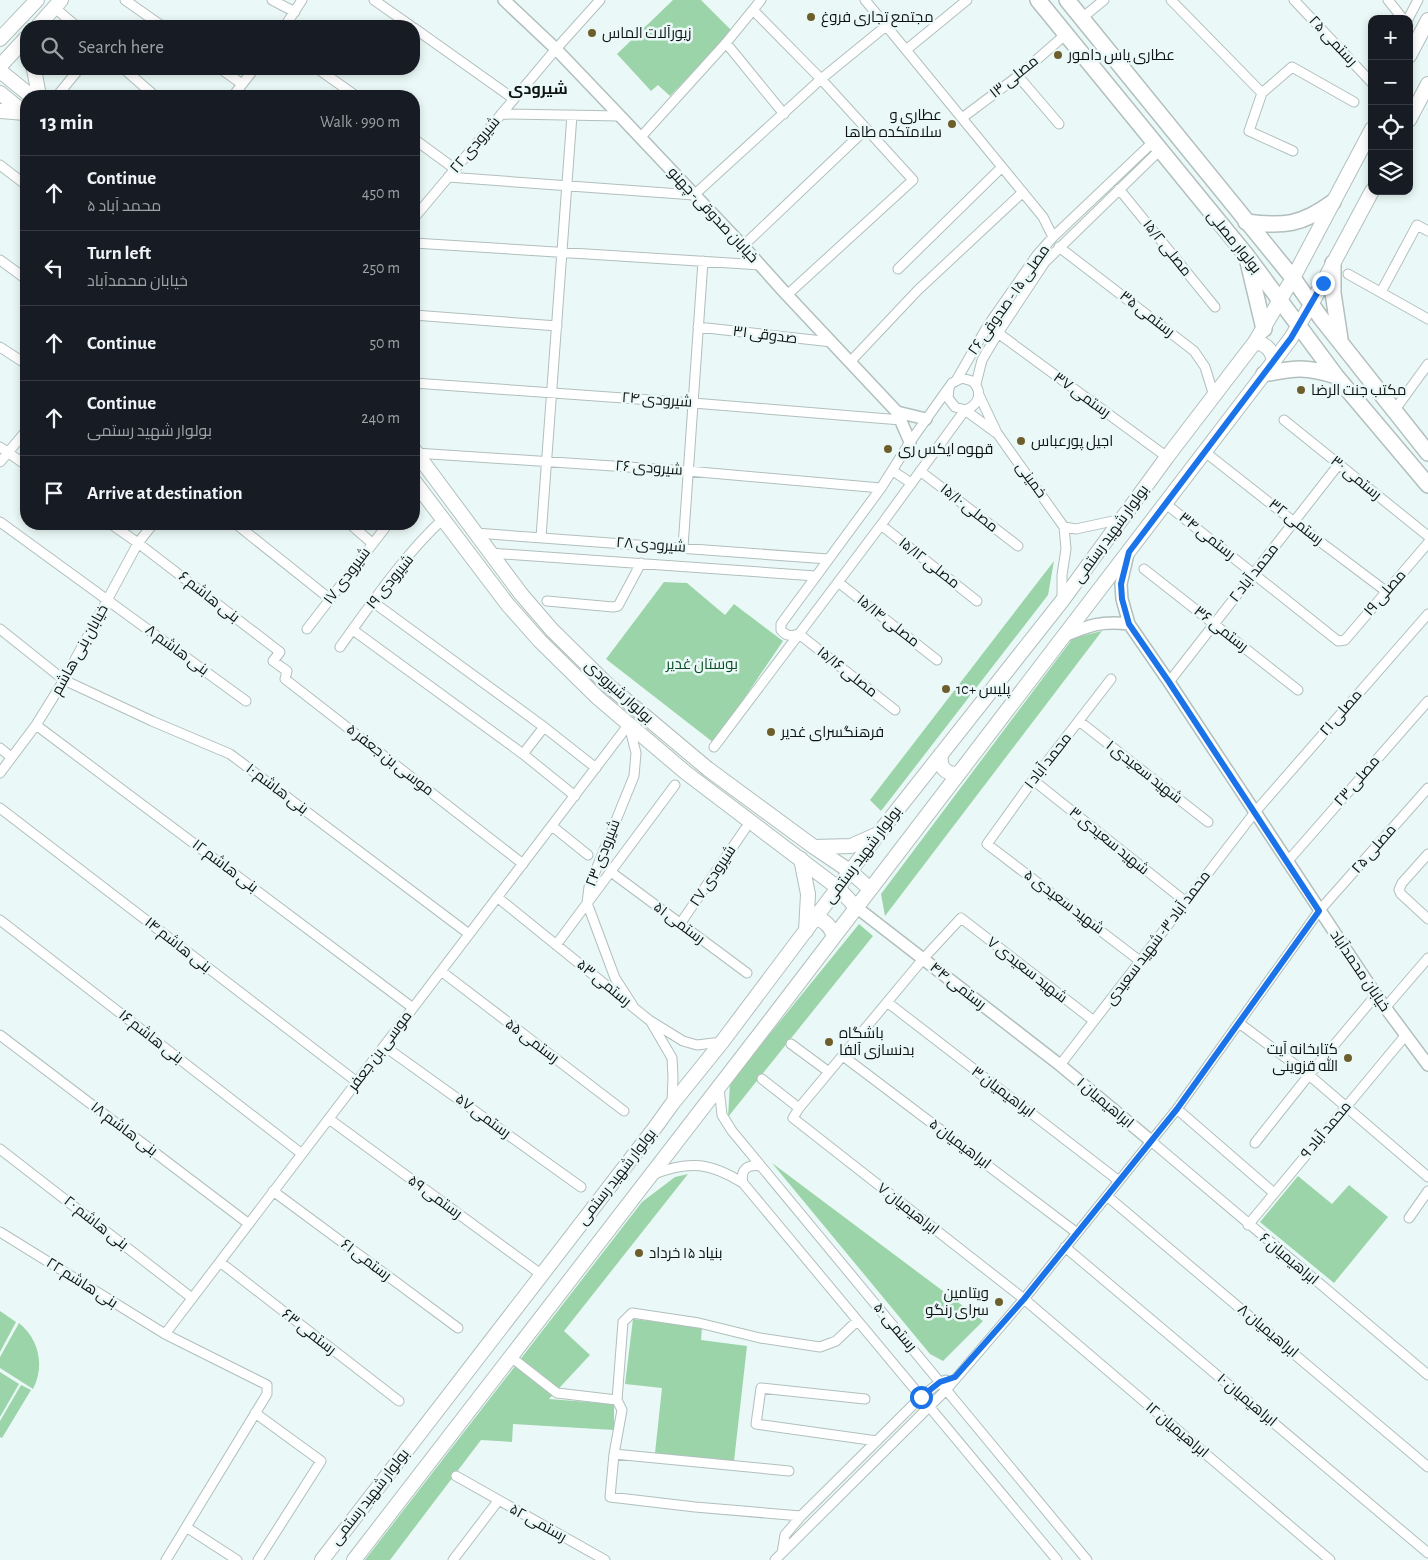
<!DOCTYPE html>
<meta charset="utf-8">
<style>
:root{--surface:#171b24;--page:#242831;--text:#f1f3f6;--muted:#9ea1a6;--line:#363941}
body{margin:0;font-family:"Alegreya Sans",Cairo,sans-serif;background:var(--page);color:var(--text)}
.controls{position:absolute;right:15px;top:15px;display:grid;overflow:hidden;border-radius:10px;box-shadow:0 2px 8px #0003}
.controls button{width:45px;height:45px;display:grid;place-items:center;padding:0;border:0;border-bottom:1px solid var(--line);background:var(--surface);color:var(--text);font:25px sans-serif}
.stop{position:absolute;width:15px;height:15px;margin:-11px;border:4px solid #1a73e8;border-radius:50%;background:#fff}
.stop.end{background:#1a73e8;border-color:#fff;box-shadow:0 1px 5px #0008}
.list{margin:0;padding:0;list-style:none}
h2{display:flex;justify-content:space-between;align-items:center;height:65px;margin:0;padding:0 20px;font-size:21px}
h2 small{font-size:16px;font-weight:400;color:var(--muted)}
.list li{display:grid;grid-template-columns:32px 1fr auto;gap:15px;align-items:center;box-sizing:border-box;height:75px;padding:0 20px;border-top:1px solid var(--line)}
.list b{display:block;font-size:19px;white-space:nowrap}
.list p{margin:0;font-size:16px;white-space:nowrap;color:var(--muted)}
.list em{font-size:16px;font-style:normal;color:var(--muted)}
.icon{flex:none;width:28px;height:28px;fill:none;stroke:currentColor;stroke-width:2;stroke-linecap:round;stroke-linejoin:round}
.map{position:relative;flex:none;width:1428px;height:1560px;overflow:hidden}
.search{position:absolute;background:var(--surface);box-shadow:0 2px 8px #0003;left:20px;top:20px;width:400px;height:55px;display:flex;align-items:center;gap:12px;box-sizing:border-box;padding:0 18px;border-radius:20px;color:var(--muted);font-size:19px}
.panel{position:absolute;background:var(--surface);box-shadow:0 2px 8px #0003;left:20px;top:90px;width:400px;height:440px;border-radius:20px}
.map>svg:first-child{display:block}
</style>
<div class="map">
<svg width="1428" height="1560" viewBox="0 0 1428 1560">
<rect width="100%" height="100%" fill="#eaf9f7"/>
<path fill="#9cd4a9" d="M673 0H701L732 31 670 96 658 85 651 91 617 54Z
M1054 561 1048 595 881 811 870 800Z
M664 582 687 583 725 615 734 604 783 641 714 743 606 659Z
M1102 631 885 916 881 894 1073 638Z
M859 924 873 936 728 1117 730 1083Z
M772 1163 983 1321 943 1361 930 1354Z
M688 1174 564 1331 590 1355 549 1399 614 1404V1430L513 1424 512 1442 481 1440 390 1560H365L642 1202 675 1177Z
M1298 1176 1332 1204 1349 1185 1388 1217 1334 1283 1260 1222Z
M0 1311 16 1322 0 1352Z
M633 1319 702 1327 701 1340 747 1346 734 1461 655 1453 662 1388 625 1384Z
M19 1323C39 1339 45 1366 33 1389L0 1368V1357Z
M0 1372 19 1384 0 1417Z
M21 1385 31 1390 2 1438 0 1437V1421Z"/>
<g fill="none" stroke-linecap="round" stroke-linejoin="round">
<g stroke="#b1bfbd" stroke-width="11">
<path id="minor" d="M125 0 162 26
M272 0 295 12
M374 0 411 26
M865 0 1043 217 1053 237
M1171 0 1262 93
M1294 0 1372 83
M1388 0 1403 19
M55 8 76 26
M753 10 821 79 913 180 787 295
M1082 18 1104 0
M1408 19 1418 0
M285 26 302 0
M414 28 514 99
M726 43 784 114
M906 50 967 0
M124 69 155 96
M221 69 242 84
M318 69 356 96
M1018 76 1059 124
M57 96 79 69
M233 96 254 69
M501 114 620 116
M962 118 1018 76 1066 34
M640 138 726 43 761 0
M414 139 455 169
M1293 151 1249 131 1262 93 1292 67 1354 102
M0 165 26 185
M448 177 694 195 821 79 886 26
M1119 189 1215 307
M414 218 556 49 600 0
M414 243 761 265
M743 246 866 129
M1059 247 1194 351 1205 367 1214 396
M0 260 26 279
M898 269 1002 167
M1348 274 1428 319
M1381 292 1417 225 1428 231
M414 315 557 326
M698 327 832 342
M998 333 1167 457
M0 347 26 364
M850 362 918 290 1023 192
M957 379 987 327 1037 255 1053 237 1153 142
M414 383 693 403 901 420
M976 384 982 360 998 333 1045 262 1160 150
M949 388 948 398 955 407 965 410 995 432
M979 395 997 433 1064 527
M1394 411 1428 364
M1284 420 1428 536
M0 447 26 465
M1205 452 1294 522 1387 592
M416 453 688 471 881 488
M0 462 26 431
M893 471 911 483
M920 471 1018 546
M1166 504 1338 641 1345 640 1428 543
M0 522 246 701
M111 524 138 543 280 652 273 661 287 671 285 679 523 864
M236 524 330 599
M350 524 372 543
M881 525 977 601
M475 533 828 559
M541 537 572 115
M683 547 703 261
M489 553 816 576
M1144 569 1298 690
M838 582 937 660
M1062 599V575L1066 549 1064 527 1076 529 1122 519
M547 601 613 607 618 606 641 563
M373 602 544 727 596 768
M0 629 64 680 152 721 230 754 469 934
M307 629 388 524
M353 630 523 754 575 796
M799 634 895 710
M340 647C371 604 404 555 443 519
M1111 679 1033 780 987 844 1140 961
M1169 682 1339 464
M1079 721 1208 822
M36 725 413 1008
M629 725 636 753 634 776 589 887 587 903 615 978 633 1006
M714 747 881 525 965 410C980 405 983 391 972 381L962 378 952 383 910 442 881 488 781 624V630C787 637 791 636 799 634
M0 748 11 757
M523 754 544 727
M0 773 36 725 64 680 138 543 153 524
M1033 780 1186 902
M0 808 357 1082
M552 826 588 855
M1428 854 1402 883 1399 890 1401 894 1428 919
M1287 862 1428 701
M611 872 747 973
M497 897 649 1020 683 1041 697 1045 722 1042
M0 920 302 1154
M680 924 745 829
M556 945 675 785
M441 971 624 1111
M887 1002 1119 1181
M1385 1008 1428 958
M1094 1021 961 918 923 959 799 1108 793 1118 1024 1299 1330 1560
M651 1022 672 1058 673 1077 672 1103
M1239 1023 1309 1075 1428 1177
M0 1035 249 1224
M791 1044 829 1072
M384 1046 581 1187
M843 1056 1077 1233
M1060 1065 1255 812 1428 614
M762 1079 799 1108
M719 1088 722 1115 732 1131 1087 1560
M1177 1109 1274 1193
M329 1119 542 1275
M1151 1141 1428 1375
M1255 1143 1309 1075 1376 995
M0 1149 192 1298
M654 1174C690 1160 711 1163 743 1183L1057 1560
M743 1183C740 1170 747 1164 760 1166
M273 1191 458 1328
M1107 1196 1428 1467
M1409 1218 1428 1191
M1248 1225 1405 1036
M0 1232 165 1334 267 1385V1394L166 1560
M1065 1247 1428 1553
M220 1262 399 1401
M165 1334 629 724
M511 1357 557 1393 617 1400 623 1322 632 1313 699 1323 760 1338 820 1347 836 1341 857 1321
M865 1399 761 1388 756 1424 877 1441
M617 1400 622 1410 614 1454 610 1497 695 1507 801 1516
M255 1413 321 1461 258 1560
M614 1454 789 1471
M456 1476 605 1560
M186 1527 237 1560
M782 1553 785 1535 801 1516 921 1397 940 1382 946 1380
M453 1560 498 1501
M775 1560 946 1390 1024 1299 1177 1109 1319 911 1428 788"/>
</g>
<g stroke="#b1bfbd" stroke-width="14">
<path id="tertiary" d="M504 0 556 49 620 116 743 246 787 295 897 412 926 419
M897 412 910 442
M1128 554 1121 584 1122 599 1129 624 1169 682 1376 995 1428 1065
M1064 636C1090 625 1100 621 1129 624
M856 907 1060 1065 1151 1141"/>
</g>
<g stroke="#b1bfbd" stroke-width="16">
<path id="secondary" d="M38 26 61 0
M0 39 37 0
M1409 56 1428 20
M0 66 26 38
M34 69 39 96
M0 71 31 96
M0 93 26 114
M0 111 25 113
M1409 120 1428 84
M1255 342C1266 344 1272 350 1274 361
M414 450 521 594 552 630 609 686 708 769 814 847 851 872 870 889
M414 481 508 605 540 641 598 698 685 772 838 888 856 907
M941 754C939 767 945 774 958 774
M814 847 851 846 878 834
M801 859 808 894 806 931
M816 919C826 920 831 927 834 937
M322 1560 654 1129 672 1104 722 1042 879 833 1062 601 1167 457 1255 342 1293 278 1372 129
M354 1560 769 1022 1264 374 1291 338 1312 303 1372 191"/>
</g>
<g stroke="#b1bfbd" stroke-width="18">
<path id="primary" d="M1038 0 1247 256 1336 376 1428 485
M1067 0 1293 278 1321 318 1428 453
M1246 222C1283 227 1302 225 1333 202
M1248 262 1264 329
M1333 263V293L1340 339
M1264 374C1294 368 1306 366 1336 376"/>
</g>
<use href="#minor" stroke="#fff" stroke-width="9"/>
<use href="#tertiary" stroke="#fff" stroke-width="11"/>
<use href="#secondary" stroke="#fff" stroke-width="14"/>
<use href="#primary" stroke="#fff" stroke-width="15"/>
</g>
<g fill="none" stroke-linecap="round" stroke-linejoin="round">
<path stroke="#1a73e8" stroke-width="6" d="M921 1397 940 1382 955 1377 1024 1299 1177 1109 1319 911 1169 682 1129 624 1122 599 1121 584 1129 552 1291 338 1323 283"/>
</g>
<g fill="#6d5e2c" stroke="#eaf9f7" stroke-width="2">
<circle cx="811" cy="17" r="5"/>
<circle cx="592" cy="33" r="5"/>
<circle cx="1058" cy="55" r="5"/>
<circle cx="952" cy="124" r="5"/>
<circle cx="1301" cy="390" r="5"/>
<circle cx="1021" cy="441" r="5"/>
<circle cx="888" cy="449" r="5"/>
<circle cx="946" cy="689" r="5"/>
<circle cx="771" cy="732" r="5"/>
<circle cx="829" cy="1042" r="5"/>
<circle cx="1348" cy="1058" r="5"/>
<circle cx="639" cy="1253" r="5"/>
<circle cx="999" cy="1302" r="5"/>
</g>
<g text-anchor="middle" dominant-baseline="central" stroke-width="5" stroke-linejoin="round" paint-order="stroke">
<g font-size="15" fill="#0e1312" stroke="#eaf9f7" text-anchor="start">
<text x="821" y="17">مجتمع تجاری فروغ</text>
<text x="602" y="33">زیورآلات الماس</text>
<text x="1068" y="55">عطاری یاس دامور</text>
<text x="942" y="115" text-anchor="end">عطاری و<tspan x="942" dy="17">سلامتکده طاها</tspan></text>
<text x="1311" y="390">مكتب جنت الرضا</text>
<text x="1031" y="441">اجیل پورعباس</text>
<text x="898" y="449">قهوه ایکس ری</text>
<text x="956" y="689">پلیس +10</text>
<text x="781" y="732">فرهنگسرای غدیر</text>
<text x="839" y="1033">باشگاه<tspan x="839" dy="17">بدنسازی آلفا</tspan></text>
<text x="1338" y="1049" text-anchor="end">کتابخانه آیت<tspan x="1338" dy="17">الله قزوینی</tspan></text>
<text x="649" y="1253">بنیاد ۱۵ خرداد</text>
<text x="989" y="1293" text-anchor="end">ویتامین<tspan x="989" dy="17">سرای رنگو</tspan></text>
</g>
<g font-size="15" fill="#0e1312" stroke="#eaf9f7">
<text transform="translate(1333 41) rotate(47)">رستمی ۲۵</text>
<text transform="translate(1014 77) rotate(-39)">مصلی ۱۳</text>
<text transform="translate(475 145) rotate(-50)">شیرودی ۲۲</text>
<text transform="translate(713 215) rotate(47)">خیابان صدوقی- چهنو</text>
<text transform="translate(1234 242) rotate(51)">بولوار مصلی</text>
<text transform="translate(1167 248) rotate(51)">مصلی ۱۵/۲</text>
<text transform="translate(1009 300) rotate(-55)">مصلی ۱۵ - صدوقی ۲۶</text>
<text transform="translate(1147 314) rotate(38)">رستمی ۳۵</text>
<text transform="translate(765 335) rotate(7)">صدوقی ۳۱</text>
<text transform="translate(1082 395) rotate(36)">رستمی ۳۷</text>
<text transform="translate(657 400) rotate(4)">شیرودی ۲۴</text>
<text transform="translate(649 468) rotate(4)">شیرودی ۲۶</text>
<text transform="translate(1356 478) rotate(39)">رستمی ۳۰</text>
<text transform="translate(1031 480) rotate(54)">خمینی</text>
<text transform="translate(969 508) rotate(38)">مصلی ۱۵/۱۰</text>
<text transform="translate(1296 522) rotate(38)">رستمی ۳۲</text>
<text transform="translate(1111 534) rotate(-54)">بولوار شهید رستمی</text>
<text transform="translate(1207 536) rotate(38)">رستمی ۳۴</text>
<text transform="translate(651 545) rotate(4)">شیرودی ۲۸</text>
<text transform="translate(929 563) rotate(38)">مصلی ۱۵/۱۲</text>
<text transform="translate(1254 573) rotate(-52)">محمد آباد ۲</text>
<text transform="translate(347 576) rotate(-53)">شیرودی ۱۷</text>
<text transform="translate(390 582) rotate(-51)">شیرودی ۱۹</text>
<text transform="translate(1385 593) rotate(-49)">مصلی ۱۹</text>
<text transform="translate(209 597) rotate(38)">بنی هاشم ۶</text>
<text transform="translate(888 621) rotate(38)">مصلی ۱۵/۱۴</text>
<text transform="translate(1221 629) rotate(38)">رستمی ۳۶</text>
<text transform="translate(80 650) rotate(-61)">خیابان بنی هاشم</text>
<text transform="translate(177 650) rotate(36)">بنی هاشم ۸</text>
<text transform="translate(847 672) rotate(38)">مصلی ۱۵/۱۶</text>
<text transform="translate(619 692) rotate(42)">بولوار شیرودی</text>
<text transform="translate(1341 713) rotate(-49)">مصلی ۲۱</text>
<text transform="translate(390 760) rotate(38)">موسی بن جعفر ۵</text>
<text transform="translate(1048 761) rotate(-52)">محمد آباد ۱</text>
<text transform="translate(1144 772) rotate(38)">شهید سعیدی ۱</text>
<text transform="translate(1357 781) rotate(-49)">مصلی ۲۳</text>
<text transform="translate(277 789) rotate(37)">بنی هاشم ۱۰</text>
<text transform="translate(1109 841) rotate(39)">شهید سعیدی ۳</text>
<text transform="translate(1374 849) rotate(-49)">مصلی ۲۵</text>
<text transform="translate(603 853) rotate(-69)">شیرودی ۲۳</text>
<text transform="translate(863 855) rotate(-53)">بولوار شهید رستمی</text>
<text transform="translate(225 866) rotate(37)">بنی هاشم ۱۲</text>
<text transform="translate(713 876) rotate(-56)">شیرودی ۲۷</text>
<text transform="translate(1064 902) rotate(37)">شهید سعیدی ۵</text>
<text transform="translate(679 923) rotate(37)">رستمی ۵۱</text>
<text transform="translate(1158 938) rotate(-53)">محمد آباد ۳- شهید سعیدی</text>
<text transform="translate(178 945) rotate(38)">بنی هاشم ۱۴</text>
<text transform="translate(1027 970) rotate(38)">شهید سعیدی ۷</text>
<text transform="translate(1360 971) rotate(56)">خیابان محمدآباد</text>
<text transform="translate(604 983) rotate(39)">رستمی ۵۳</text>
<text transform="translate(958 986) rotate(38)">رستمی ۴۴</text>
<text transform="translate(151 1037) rotate(38)">بنی هاشم ۱۶</text>
<text transform="translate(532 1041) rotate(37)">رستمی ۵۵</text>
<text transform="translate(380 1051) rotate(-53)">موسی بن جعفر</text>
<text transform="translate(1003 1092) rotate(37)">ابراهیمیان ۳</text>
<text transform="translate(1105 1103) rotate(40)">ابراهیمیان ۱</text>
<text transform="translate(483 1116) rotate(36)">رستمی ۵۷</text>
<text transform="translate(124 1129) rotate(37)">بنی هاشم ۱۸</text>
<text transform="translate(1326 1130) rotate(-50)">محمد آباد ۹</text>
<text transform="translate(960 1144) rotate(37)">ابراهیمیان ۵</text>
<text transform="translate(617 1177) rotate(-52)">بولوار شهید رستمی</text>
<text transform="translate(435 1197) rotate(36)">رستمی ۵۹</text>
<text transform="translate(908 1209) rotate(38)">ابراهیمیان ۷</text>
<text transform="translate(96 1223) rotate(38)">بنی هاشم ۲۰</text>
<text transform="translate(1289 1259) rotate(40)">ابراهیمیان ۶</text>
<text transform="translate(366 1260) rotate(37)">رستمی ۶۱</text>
<text transform="translate(82 1283) rotate(32)">بنی هاشم ۲۲</text>
<text transform="translate(895 1327) rotate(50)">رستمی ۵۰</text>
<text transform="translate(1268 1331) rotate(40)">ابراهیمیان ۸</text>
<text transform="translate(309 1332) rotate(38)">رستمی ۶۳</text>
<text transform="translate(1247 1400) rotate(40)">ابراهیمیان ۱۰</text>
<text transform="translate(1177 1430) rotate(40)">ابراهیمیان ۱۲</text>
<text transform="translate(370 1497) rotate(-52)">بولوار شهید رستمی</text>
<text transform="translate(538 1523) rotate(29)">رستمی ۵۲</text>
</g>
<g font-size="15" fill="#0b4d25" stroke="#eaf9f7">
<text x="702" y="664">بوستان غدیر</text>
</g>
<g font-size="16" font-weight="bold" fill="#0e1312" stroke="#eaf9f7">
<text x="538" y="89">شیرودی</text>
</g>
</g>
</svg>
<div class="controls">
<button>+</button>
<button>−</button>
<button><svg class="icon" aria-label="locate" viewBox="0 0 24 24"><circle cx="12" cy="12" r="6"/><path d="M12 2v4M12 18v4M2 12h4M18 12h4"/></svg></button>
<button><svg class="icon" aria-label="layers" viewBox="0 0 24 24"><path d="M12 4l9 5-9 5-9-5zM3 14l9 5 9-5"/></svg></button>
</div>
<div class="stop" style="left:921px;top:1397px"></div>
<div class="stop end" style="left:1323px;top:283px"></div>
<div class="search"><svg class="icon" aria-label="search" viewBox="0 0 24 24"><circle cx="10" cy="10" r="6"/><path d="M15 15l6 6"/></svg>Search here</div>
<section class="panel">
<h2>13 min<small>Walk · 990 m</small></h2>
<ul class="list">
<li><svg class="icon" aria-label="ahead" viewBox="0 0 24 24"><path d="M12 20V5M6 11l6-6 6 6"/></svg><div><b>Continue</b><p>محمد آباد ۵</p></div><em>450 m</em></li>
<li><svg class="icon" aria-label="left" viewBox="0 0 24 24"><path d="M17 20v-9H6M10 6l-5 5 5 5"/></svg><div><b>Turn left</b><p>خیابان محمدآباد</p></div><em>250 m</em></li>
<li><svg class="icon" aria-label="ahead" viewBox="0 0 24 24"><path d="M12 20V5M6 11l6-6 6 6"/></svg><div><b>Continue</b></div><em>50 m</em></li>
<li><svg class="icon" aria-label="ahead" viewBox="0 0 24 24"><path d="M12 20V5M6 11l6-6 6 6"/></svg><div><b>Continue</b><p>بولوار شهید رستمی</p></div><em>240 m</em></li>
<li><svg class="icon" aria-label="arrive" viewBox="0 0 24 24"><path d="M6 21V4h12l-3 4 3 4H6"/></svg><div><b>Arrive at destination</b></div></li>
</ul>
</section>
</div>
